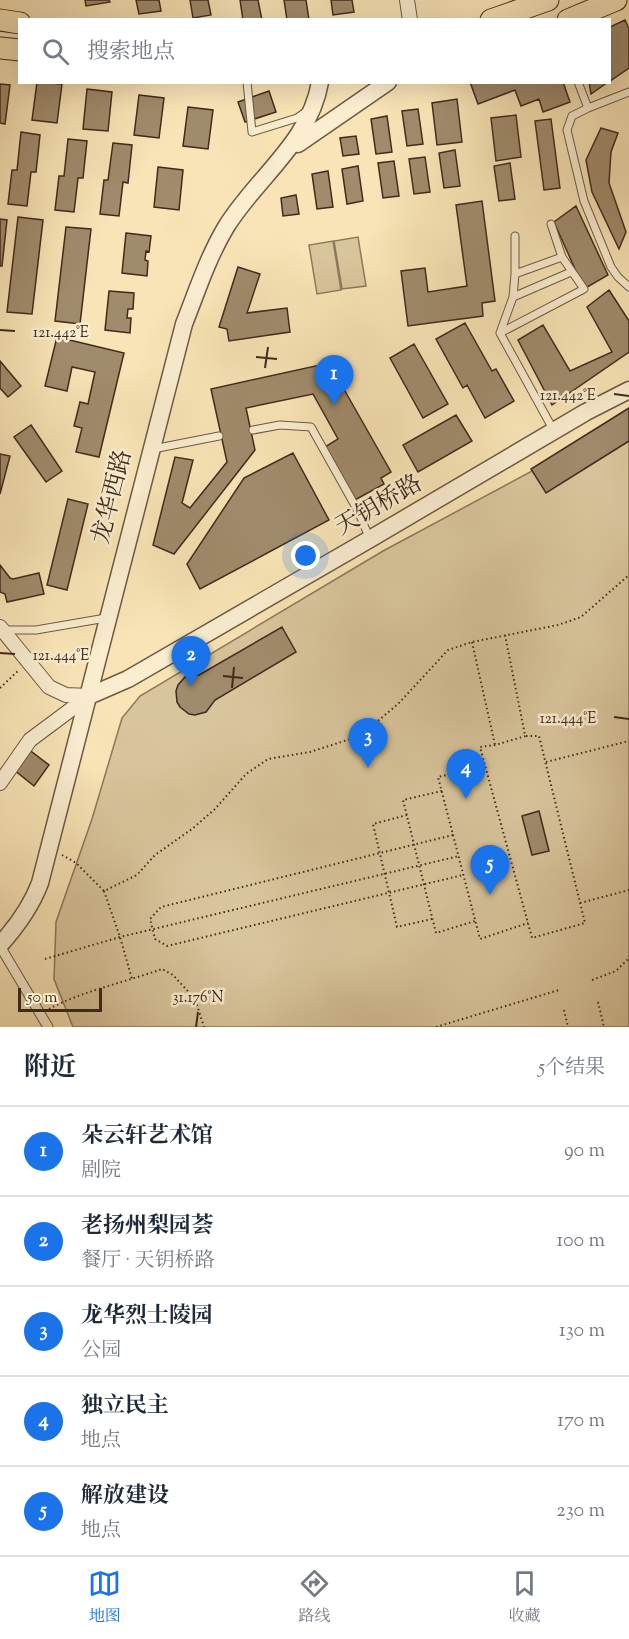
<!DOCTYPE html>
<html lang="zh">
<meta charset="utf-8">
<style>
:root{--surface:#fff;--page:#f2f2f3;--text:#1f2937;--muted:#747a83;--line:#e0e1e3;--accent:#1a73e8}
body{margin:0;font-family:"Sorts Mill Goudy","Noto Serif SC",serif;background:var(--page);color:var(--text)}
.scale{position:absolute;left:18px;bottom:15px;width:84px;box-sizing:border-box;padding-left:6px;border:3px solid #402b1b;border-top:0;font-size:16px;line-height:21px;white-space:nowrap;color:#402b1b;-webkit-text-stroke:4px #faedd0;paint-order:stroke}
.you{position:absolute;left:306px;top:556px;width:21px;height:21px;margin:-15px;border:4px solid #fff;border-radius:50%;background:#1a73e8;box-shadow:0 0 0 9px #1a73e833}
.badge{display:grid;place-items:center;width:39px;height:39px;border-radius:50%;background:var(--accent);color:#fff;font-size:20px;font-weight:700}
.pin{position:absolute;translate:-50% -50px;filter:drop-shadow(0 2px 3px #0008)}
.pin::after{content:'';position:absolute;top:32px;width:21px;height:18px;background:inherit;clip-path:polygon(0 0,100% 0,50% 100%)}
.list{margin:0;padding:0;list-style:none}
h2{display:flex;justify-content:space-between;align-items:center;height:78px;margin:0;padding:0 24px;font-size:26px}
h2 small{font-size:20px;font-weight:400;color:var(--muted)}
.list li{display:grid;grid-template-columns:39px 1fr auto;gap:18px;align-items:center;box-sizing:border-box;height:90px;padding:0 24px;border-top:2px solid var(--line)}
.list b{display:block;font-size:22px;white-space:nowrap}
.list p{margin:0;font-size:20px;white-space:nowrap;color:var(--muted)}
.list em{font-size:20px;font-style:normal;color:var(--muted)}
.icon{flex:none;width:33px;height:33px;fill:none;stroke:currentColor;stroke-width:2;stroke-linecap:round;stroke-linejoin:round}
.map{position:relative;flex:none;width:629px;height:1027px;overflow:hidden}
.search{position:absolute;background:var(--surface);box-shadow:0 6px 24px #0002;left:18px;right:18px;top:18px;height:66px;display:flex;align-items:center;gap:15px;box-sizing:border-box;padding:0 21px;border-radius:0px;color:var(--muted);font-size:22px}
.sheet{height:528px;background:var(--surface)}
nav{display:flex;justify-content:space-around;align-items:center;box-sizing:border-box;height:84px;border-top:2px solid var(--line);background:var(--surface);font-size:16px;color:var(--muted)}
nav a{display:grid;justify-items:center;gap:3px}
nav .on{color:var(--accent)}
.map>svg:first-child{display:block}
</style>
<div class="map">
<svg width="629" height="1027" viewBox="0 0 629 1027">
<rect width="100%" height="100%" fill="#f8e4b6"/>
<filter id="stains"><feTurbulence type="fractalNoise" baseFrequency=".00333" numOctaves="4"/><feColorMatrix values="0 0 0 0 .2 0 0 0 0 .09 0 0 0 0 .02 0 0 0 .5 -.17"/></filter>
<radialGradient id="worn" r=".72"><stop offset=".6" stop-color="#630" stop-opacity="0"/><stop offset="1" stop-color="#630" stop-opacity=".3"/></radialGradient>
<path fill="#d9c59c" stroke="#8c785c" stroke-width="1.5" d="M358 237 366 286 342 289 334 241Z
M333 241 341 290 317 294 309 245Z
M629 419V1027H73L54 979 56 922 92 819 122 718 140 696 383 551Z"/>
<path fill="#a08b6c" stroke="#402b1b" stroke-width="1.5" d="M85 0H109L110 2 86 6Z
M136 0H159L161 11 139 14Z
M190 0H208L211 15 193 18Z
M240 0H258L262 20H243Z
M284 0H306L309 20H287Z
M331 0H352L354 12 333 15Z
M625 20 629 29V68L610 81V27Z
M37 82 62 84 57 123 32 120Z
M470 82H563L570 102 543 112 539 99 521 106 515 90 478 104Z
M589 82H608L591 94Z
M0 84 10 85 5 124 0 123Z
M87 89 112 92 108 131 83 129Z
M269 91 276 112 245 122 238 102Z
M139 95 164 98 159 138 134 135Z
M457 99 462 142 437 145 432 103Z
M188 107 213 110 208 149 183 146Z
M418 109 423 144 407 146 402 111Z
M516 115 521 157 496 161 491 118Z
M387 116 392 152 376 154 371 119Z
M551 119 560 188 544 190 535 121Z
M601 128 618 133 611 152 609 183 626 232 619 249 592 192 586 160Z
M21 132 40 135 36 172H31L27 206 8 204 12 170H17Z
M356 136 359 154 343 156 340 138Z
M68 139 87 141 83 178H78L74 212 55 210 59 176H64Z
M113 143 132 145 128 183 123 182 119 216 100 214 104 180H108Z
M455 150 460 186 444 188 439 153Z
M425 157 430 192 414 194 409 159Z
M394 161 399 196 383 198 378 163Z
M510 163 515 199 499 201 494 166Z
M358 166 363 201 347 204 342 169Z
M158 167 183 170 179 210 154 207Z
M328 171 333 207 317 209 312 174Z
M296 195 299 214 283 216 281 198Z
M482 201 495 301 482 303 483 316 408 326 401 271 425 268 428 292 467 286 456 205Z
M576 206 608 275 584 289 554 222Z
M18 217 43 220 32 314 7 312Z
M0 219 7 220 2 266H0Z
M66 227 91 229 80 324 55 321Z
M126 233 151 236 149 252 146 251 145 260 148 261 147 276 122 273Z
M238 267 260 274 247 313 287 308 290 332 229 341 227 329 219 327Z
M609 290 629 321V352L552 405 518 340 543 325 570 371 612 352 587 307Z
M109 291 134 293 133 309H128L127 318H131L130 333 105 330Z
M465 323 492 371 496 369 514 401 485 418 467 385 463 388 436 339Z
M57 337 124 353 99 457 76 452 82 428 74 426 80 402 88 404 95 372 72 367 67 391 45 386Z
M414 344 448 404 423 418 390 358Z
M0 361 21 386 8 397 0 388Z
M329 363 391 472 381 478 384 484 355 500 325 447 338 439 313 394 246 408 255 450 174 554 153 545 175 457 193 460 182 503 190 508 227 462 211 389Z
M629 408V441L546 493 531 469Z
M456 415 472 441 418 472 403 445Z
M31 425 62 471 46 482 14 437Z
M293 453 329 520 200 589 187 564 244 478Z
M0 454 10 456 0 494Z
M68 499 88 504 67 590 47 585Z
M0 565 10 578 13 579 39 573 44 594 7 602 5 594 0 592Z
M282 627 296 652 215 700 206 712 195 715 189 714 180 707 177 702 176 691 178 685 185 677 199 675Z
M23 745 49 765 34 786 8 765Z
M539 811 549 851 532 855 522 816Z"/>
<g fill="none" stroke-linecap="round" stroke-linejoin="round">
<g stroke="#6e5942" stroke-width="9">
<path id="service" d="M247 82 252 132 297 118 307 111
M578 82 588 108 572 116 567 130 584 201 611 267 618 277 629 287
M588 108 629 92
M515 236V274L513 297 500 333 554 431
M515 274 562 257 551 224
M513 297 571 272
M500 333 584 289 562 257
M253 430 280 425 311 427 358 511 369 537
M153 449 219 436
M4 630H36L106 618"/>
</g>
<g stroke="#6e5942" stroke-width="11">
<path id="pedestrian" d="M0 946 48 1027"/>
</g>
<g stroke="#6e5942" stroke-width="16">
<path id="minor" d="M407 0 410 20
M0 627 49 687 66 695 89 696
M0 783 30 740 89 696"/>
</g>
<g stroke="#6e5942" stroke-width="19">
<path id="tertiary" d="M298 144 388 82
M89 696 128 679 370 539 586 412 629 390
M0 945C17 926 31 907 40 883L184 324C197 291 208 257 226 227 256 178 310 142 320 82"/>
</g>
<g stroke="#402b1b" stroke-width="23">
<path id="primary" d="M0 20 20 23
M491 20 548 0
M568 20 616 0
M0 48 20 50"/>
</g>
<path stroke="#402b1b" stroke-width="2" stroke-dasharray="1.5 3" stroke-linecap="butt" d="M505 635 525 735
M472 642 495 745
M0 688 19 670
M526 736H539L585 923 532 938 480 747 495 745Z
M546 762 629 741
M485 766 438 777 480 939 528 923
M442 791 403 800 436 933 475 921
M407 815 373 824 397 927 432 919
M453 835 161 907 150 919 155 939 167 946 463 875
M62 855 76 863 104 891 137 875 155 855 192 829 215 809 246 774 268 759 310 752 360 736 398 704 448 650 472 642 558 625 581 617 629 575
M104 891 120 937 132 979
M580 903 629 890
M45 959 120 937 459 856
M592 980 616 971 629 958
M598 1002 604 1027
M49 1009C82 991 126 982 162 969L173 975 195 999 204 1027
M564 1010 568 1027
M436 1027 559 990"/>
<use href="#service" stroke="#faedd0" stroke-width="7"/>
<use href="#pedestrian" stroke="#faedd0" stroke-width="9"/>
<use href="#minor" stroke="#faedd0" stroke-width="14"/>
<use href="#tertiary" stroke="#faedd0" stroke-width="16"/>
<use href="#primary" stroke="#f8e4b6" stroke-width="21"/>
</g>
<path fill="none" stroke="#402b1b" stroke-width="2" d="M0 330 15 331M256 357 277 359M265 368 268 347M614 394 629 396M0 653 15 654M223 676 243 678M232 688 234 667M614 717 629 719M196 1027 198 1012"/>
<g text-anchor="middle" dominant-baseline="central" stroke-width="5" stroke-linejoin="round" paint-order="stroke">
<g font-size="24" fill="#402b1b" stroke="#faedd0">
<text transform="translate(113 497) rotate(-76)">龙华西路</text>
<text transform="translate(379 506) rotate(-30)">天钥桥路</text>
</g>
</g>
<g font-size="15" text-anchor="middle" fill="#402b1b" stroke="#faedd0" stroke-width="5" stroke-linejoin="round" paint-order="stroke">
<text x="61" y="337">121.442°E</text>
<text x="568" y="400">121.442°E</text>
<text x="61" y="660">121.444°E</text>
<text x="568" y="723">121.444°E</text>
<text x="198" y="1002">31.176°N</text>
</g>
<rect width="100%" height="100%" filter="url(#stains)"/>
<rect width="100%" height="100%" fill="url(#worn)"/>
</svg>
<div class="scale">50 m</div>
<div class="you"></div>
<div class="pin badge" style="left:334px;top:405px">1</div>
<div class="pin badge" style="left:191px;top:686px">2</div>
<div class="pin badge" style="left:368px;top:768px">3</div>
<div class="pin badge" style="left:466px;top:799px">4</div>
<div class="pin badge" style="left:490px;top:895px">5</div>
<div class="search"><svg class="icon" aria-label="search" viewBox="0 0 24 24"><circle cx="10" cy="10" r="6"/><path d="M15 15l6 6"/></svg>搜索地点</div>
</div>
<section class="sheet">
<h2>附近<small>5个结果</small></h2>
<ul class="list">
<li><span class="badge">1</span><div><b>朵云轩艺术馆</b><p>剧院</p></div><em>90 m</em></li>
<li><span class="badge">2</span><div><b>老扬州梨园荟</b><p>餐厅 · 天钥桥路</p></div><em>100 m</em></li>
<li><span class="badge">3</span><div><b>龙华烈士陵园</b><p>公园</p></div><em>130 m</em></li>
<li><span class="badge">4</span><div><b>独立民主</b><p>地点</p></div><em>170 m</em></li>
<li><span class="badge">5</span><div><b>解放建设</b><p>地点</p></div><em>230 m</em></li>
</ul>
</section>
<nav>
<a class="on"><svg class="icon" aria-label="map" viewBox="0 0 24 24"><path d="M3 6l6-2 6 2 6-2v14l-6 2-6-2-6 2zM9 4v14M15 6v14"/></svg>地图</a>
<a><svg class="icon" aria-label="directions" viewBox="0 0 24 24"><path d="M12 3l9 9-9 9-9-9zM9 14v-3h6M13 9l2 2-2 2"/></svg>路线</a>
<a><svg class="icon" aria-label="saved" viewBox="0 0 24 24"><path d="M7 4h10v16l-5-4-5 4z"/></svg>收藏</a>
</nav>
